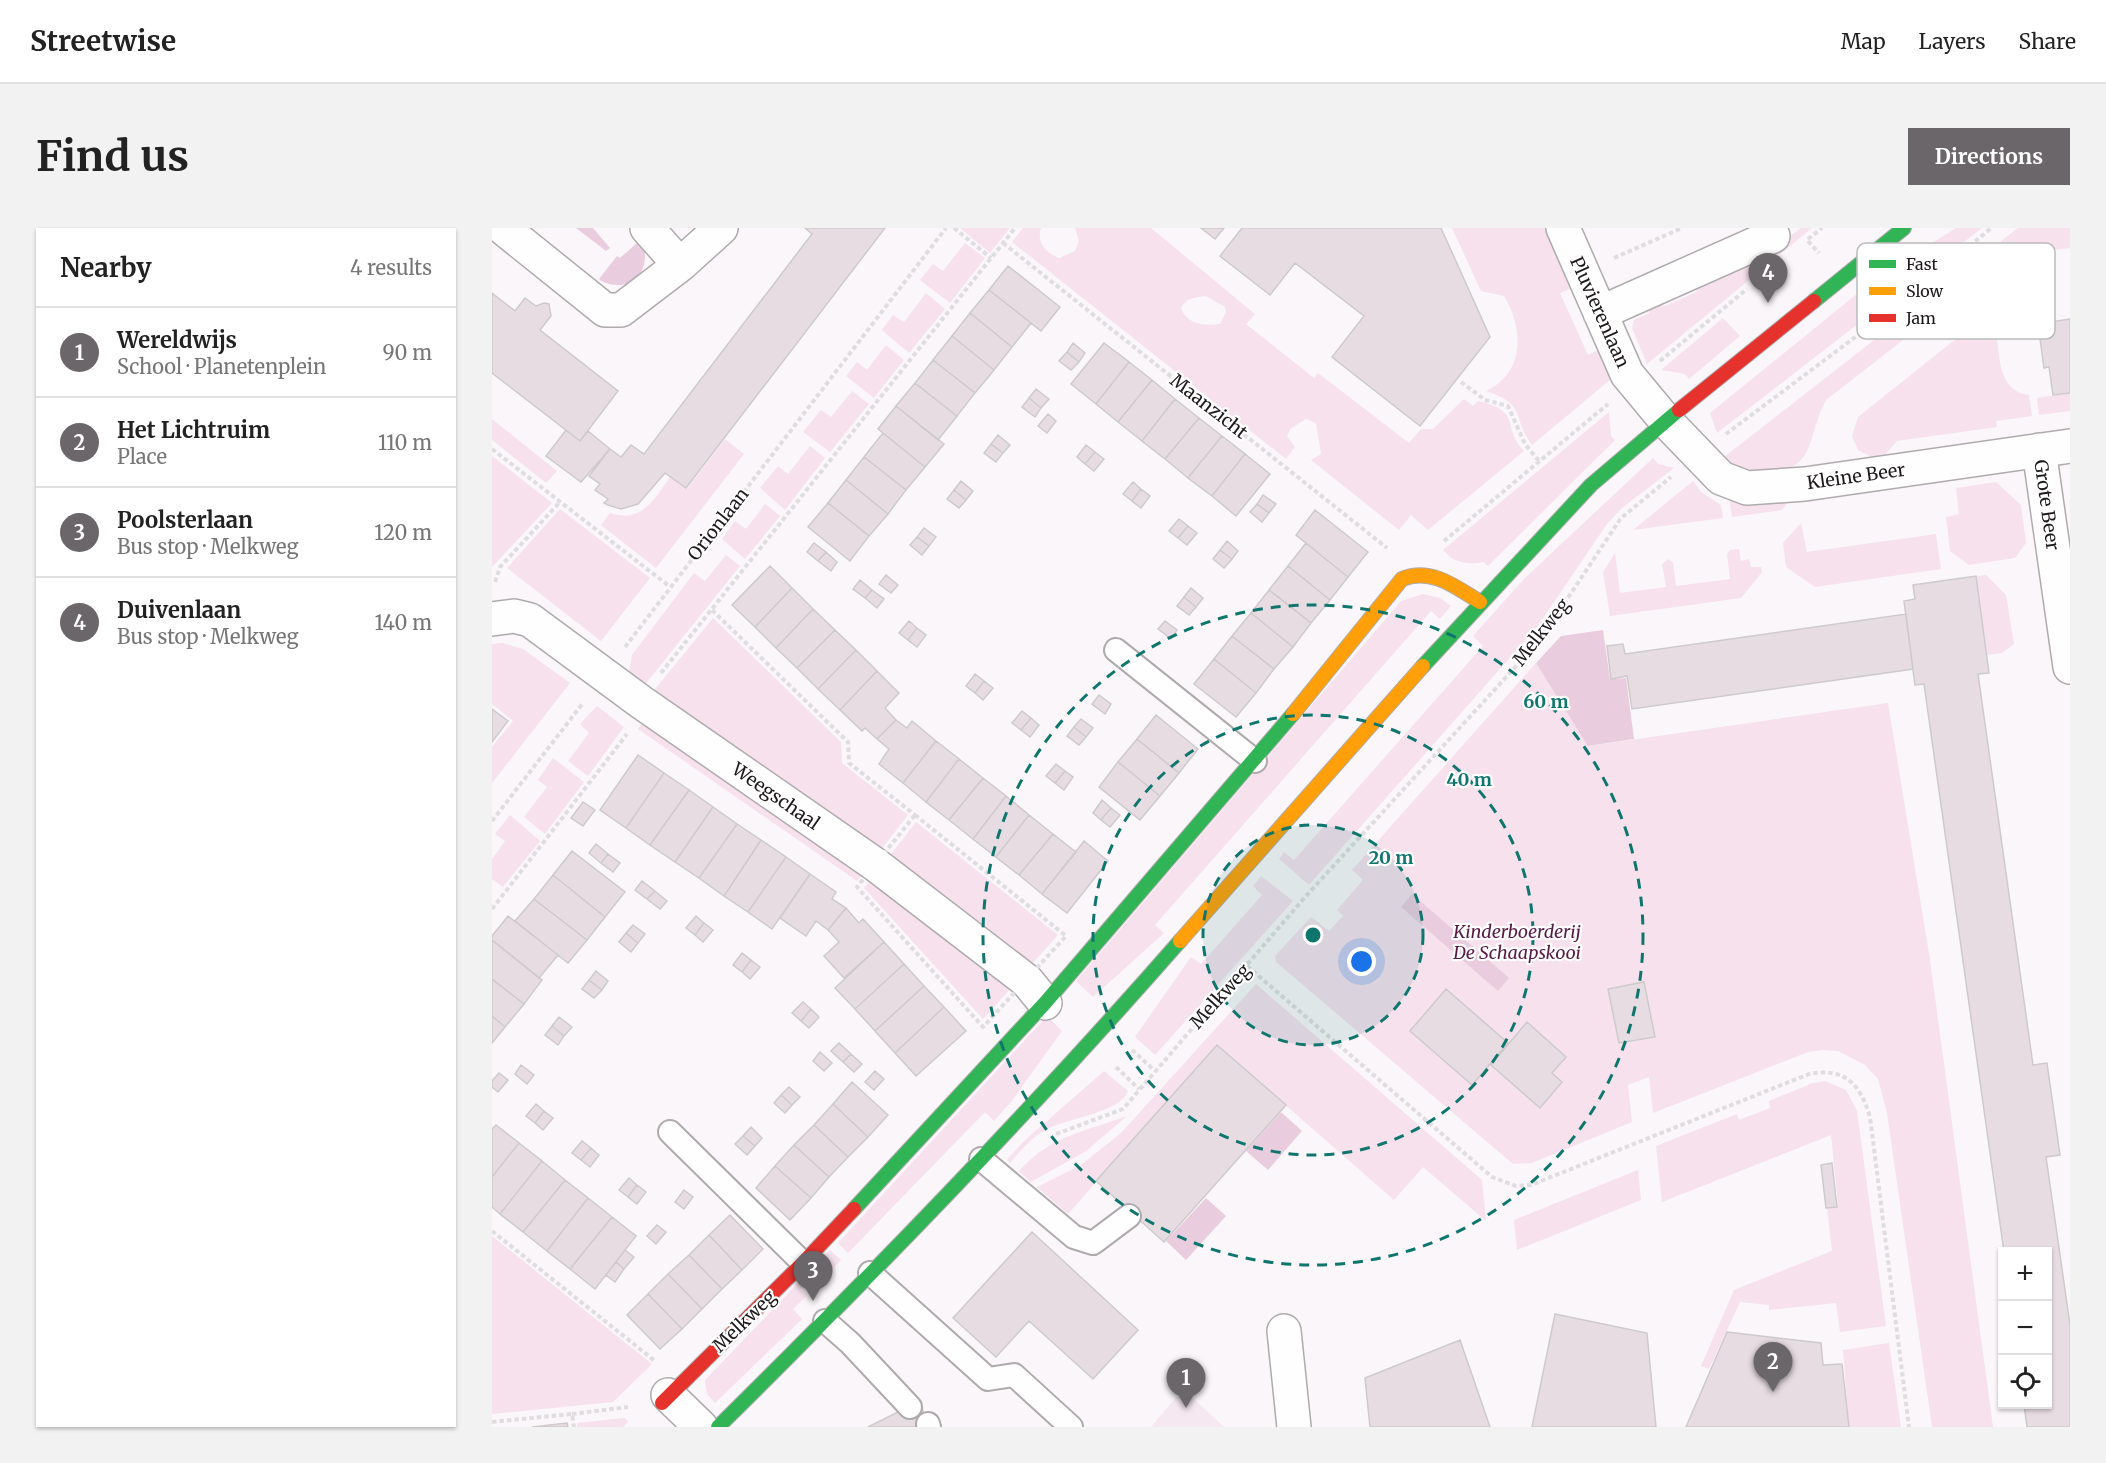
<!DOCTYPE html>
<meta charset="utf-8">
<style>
:root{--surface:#fff;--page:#f2f2f2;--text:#222;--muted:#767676;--line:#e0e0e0;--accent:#6b6669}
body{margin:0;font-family:Merriweather,serif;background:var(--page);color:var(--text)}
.controls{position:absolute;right:18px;bottom:18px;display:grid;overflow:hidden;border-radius:0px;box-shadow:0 2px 4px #0004}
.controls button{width:54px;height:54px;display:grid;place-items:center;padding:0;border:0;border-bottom:2px solid var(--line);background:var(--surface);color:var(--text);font:30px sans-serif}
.you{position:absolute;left:870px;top:734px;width:21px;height:21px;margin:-15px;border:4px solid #fff;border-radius:50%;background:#1a73e8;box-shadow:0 0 0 9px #1a73e833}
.badge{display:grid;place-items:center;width:39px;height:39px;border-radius:50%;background:var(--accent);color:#fff;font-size:20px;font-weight:700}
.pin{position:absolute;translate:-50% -50px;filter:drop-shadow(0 2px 3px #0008)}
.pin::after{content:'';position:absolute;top:32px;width:21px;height:18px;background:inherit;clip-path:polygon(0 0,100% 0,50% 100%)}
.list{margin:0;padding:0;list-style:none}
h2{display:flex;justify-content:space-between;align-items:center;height:78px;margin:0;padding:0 24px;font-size:26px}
h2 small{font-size:20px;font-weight:400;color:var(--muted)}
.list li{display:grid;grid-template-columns:39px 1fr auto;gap:18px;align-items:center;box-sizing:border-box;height:90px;padding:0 24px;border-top:2px solid var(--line)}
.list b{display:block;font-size:22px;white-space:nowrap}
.list p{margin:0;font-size:20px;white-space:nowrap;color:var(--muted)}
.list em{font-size:20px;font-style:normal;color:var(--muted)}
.icon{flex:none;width:33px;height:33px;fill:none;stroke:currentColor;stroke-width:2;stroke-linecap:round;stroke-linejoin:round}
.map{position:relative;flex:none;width:1578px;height:1199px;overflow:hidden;border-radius:0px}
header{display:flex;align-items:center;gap:36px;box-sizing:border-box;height:84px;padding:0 30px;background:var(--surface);border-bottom:2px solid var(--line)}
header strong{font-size:28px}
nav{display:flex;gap:33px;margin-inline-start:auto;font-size:21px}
.intro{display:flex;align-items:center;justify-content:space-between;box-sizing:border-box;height:144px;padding:0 36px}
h1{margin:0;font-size:42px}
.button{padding:15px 27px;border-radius:0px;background:var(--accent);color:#fff;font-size:21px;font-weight:700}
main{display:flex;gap:36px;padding:0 36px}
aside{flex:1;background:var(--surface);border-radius:0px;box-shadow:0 2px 4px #0004}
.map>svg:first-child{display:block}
</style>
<header>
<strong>Streetwise</strong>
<nav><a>Map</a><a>Layers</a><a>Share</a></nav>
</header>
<div class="intro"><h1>Find us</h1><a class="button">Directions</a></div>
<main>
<aside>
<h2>Nearby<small>4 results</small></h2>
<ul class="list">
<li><span class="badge">1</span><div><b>Wereldwijs</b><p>School · Planetenplein</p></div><em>90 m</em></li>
<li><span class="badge">2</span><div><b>Het Lichtruim</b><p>Place</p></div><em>110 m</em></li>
<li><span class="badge">3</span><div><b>Poolsterlaan</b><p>Bus stop · Melkweg</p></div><em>120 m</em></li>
<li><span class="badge">4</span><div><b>Duivenlaan</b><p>Bus stop · Melkweg</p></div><em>140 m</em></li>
</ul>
</aside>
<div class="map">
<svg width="1578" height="1199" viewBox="0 0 1578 1199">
<rect width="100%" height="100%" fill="#fbf6f9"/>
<path fill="#f5e8f0" d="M691 1161 732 1199H659Z"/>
<path fill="#f6e1ed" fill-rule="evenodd" d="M468 0H518L498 25Z
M531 0H549C544 14 554 25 567 30L583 23 587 13 583 0H659L763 86 754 96 822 150 826 145 917 215 929 201H941L972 171 981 178 986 173C1032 184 1008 197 1032 223L936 302 919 287 907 302 819 232 829 226 824 195 814 191 798 201 795 208 803 219 794 231 520 14ZM714 68 733 79 734 84 728 96C711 98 697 97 689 81 693 70 703 69 714 68Z
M960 0H1054L1080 60 1068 65 1096 127 1106 122 1119 151 1040 217C1019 189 1036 177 994 163 1033 145 1032 101 1012 68L989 63Z
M1309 0H1320L1155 136 1140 100 1142 92 1158 85 1153 75 1173 78 1204 64 1210 50 1293 12Z
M1464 0H1490L1225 205 1218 185 1387 48Z
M1526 0H1578V20L1530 26V34L1505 39 1334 172C1313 210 1327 243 1270 245 1257 246 1239 239 1232 229Z
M473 15 493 30 458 75 428 52 441 36 451 43Z
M434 65 453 81 417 125 390 102 401 87 412 94Z
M1231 90 1248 108 1197 151 1193 146 1169 142Z
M1493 95 1498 96 1504 102C1508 128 1505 163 1537 167L1540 188 1504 193 1505 199 1405 213 1392 228 1382 230 1366 222 1360 208 1366 189 1460 114Z
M394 117 412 132 382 170 354 148 365 134 375 142Z
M360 163 377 176 338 224 311 204 329 182 339 189Z
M1578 165V183L1547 187 1545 170Z
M1117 184 1119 208 1123 212 996 338 992 334C975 337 962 335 951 322Z
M0 191 65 243 54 255 0 212Z
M233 211 252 226 164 340 109 297 118 285C149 296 163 271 178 249L195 261Z
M318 218 333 230 293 282 268 260 286 238 296 246Z
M0 228 60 275 0 339Z
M1161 230 1166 236 1182 240 1130 280 1115 296 1045 399 817 657 787 631 792 624 802 632 991 418 981 408 1033 350Z
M1201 253 1209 264 1229 277 1231 290 1141 302Z
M1504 254 1529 277 1534 315 1523 330 1477 337 1458 323 1454 289 1467 286 1464 260Z
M1237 269 1293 272 1294 276 1290 282 1240 289Z
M273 276 288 288 253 331 230 311 243 293 254 301Z
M68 281 158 350 109 413 15 340Z
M1309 295 1315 324 1444 306 1449 341 1323 359 1294 339 1291 315Z
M1247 321 1249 333 1257 331 1259 339H1269L1270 344 1249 370 1118 388 1111 344 1123 325 1128 365 1174 359 1170 336 1177 331 1181 335 1184 358 1238 351 1235 326 1238 322Z
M234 327 248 338 151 459 137 445 140 427 202 345 213 353Z
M1494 347 1514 367 1522 416 1510 425 1495 427 1484 348Z
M931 366 948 370 959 378 948 391 939 383 663 697 672 705 601 769 584 753 909 373Z
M221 390 349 514 350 535 416 587 388 623 160 465Z
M11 415 31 421 78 455 0 555V519L21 493 0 476V416Z
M1044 435 1097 518 1396 475 1438 732 1501 1199H1440L1395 885 1386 851 1373 837 1346 823 1330 822 1316 824 1161 885 1157 849 1136 857 1140 894 1040 935 1021 936 784 734 783 728 819 689 837 703 851 688 845 682 871 652 860 642Z
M105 478 132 499 96 548 76 533 97 505 88 496Z
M151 494 372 644 365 653 146 501Z
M61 530 92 554 53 606 32 589 55 559 46 552Z
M18 587 48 613 11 659 0 651V631L13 613 3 606Z
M424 594 566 707 538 738 397 629Z
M769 648 801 673 663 827 643 809 699 729 709 736 770 667 761 658Z
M380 651 520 759 491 791 372 660Z
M764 756 990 952 994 993 931 939 902 972 725 817 576 986 545 959 589 937 629 905Z
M555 788 570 803 519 874 502 893 493 884 356 1025 346 1015Z
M612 843 636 863C629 884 577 890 557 900 541 908 530 921 518 935L515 932 531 914Z
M1333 853 1354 862 1365 883 1394 1098 1348 1104 1344 1075 1277 1082V1077L1248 1074 1217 1141 1209 1138 1242 1062 1340 1023 1335 980 1345 979 1346 976 1339 907 1170 974 1164 918 1245 886 1247 892 1278 880 1277 873 1321 855Z
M635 888 594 923 539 954 527 943C559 907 593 904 635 888Z
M1146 942 1149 972 1025 1022 1022 992Z
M0 1008 160 1136 121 1174 0 1186Z
M338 1022 349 1032 326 1056 320 1050 308 1061 315 1068 301 1081 310 1091 223 1175 215 1166 213 1152Z
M1397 1115 1409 1199H1357L1351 1122Z
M133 1190 136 1194 131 1199H85V1195Z"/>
<path fill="#eaccdf" d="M84 0H101L118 20 114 23Z
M146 14 151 16C160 46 136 66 109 53L107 51 125 28 128 30Z
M1111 402 1118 451 1134 450 1142 511 1096 518 1044 435 1069 408Z
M920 666 1017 750 1006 763 909 679Z
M789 884 810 903 776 942 754 923Z
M714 970 734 988 694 1032 674 1013Z"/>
<path fill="#e8dce3" stroke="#cecacc" stroke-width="1.5" d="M313 0H393L194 260 173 245 146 276 129 281 116 277 112 275 116 271 103 262 108 256 97 248 118 221 129 229 139 217 152 226 320 6Z
M709 0H732L723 11Z
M750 0H949L998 109 928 198 840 129 872 88 803 35 778 67 728 28Z
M516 38 568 79 549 103 497 62Z
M497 62 539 95 520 119 478 85Z
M0 65 23 83 33 70 44 78 52 75 57 76 59 88 48 102 126 163 88 213 0 145Z
M478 85 520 119 502 142 460 108Z
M1578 91V165L1561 167 1557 139 1552 140 1546 96Z
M460 108 502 142 483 165 441 132Z
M581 115 593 125 587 134 575 124Z
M612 115 637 134 604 176 579 156Z
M575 124 587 134 579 142 567 133Z
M441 132 483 165 465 188 423 155Z
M637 134 660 152 626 194 604 176Z
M660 152 683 171 650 213 626 194Z
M423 155 465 188 446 212 404 178Z
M544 161 557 171 549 180 537 170Z
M537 170 549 180 543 189 530 179Z
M683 171 707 190 673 231 650 213Z
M404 178 452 216 433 239 386 201Z
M556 186 564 193 555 205 546 198Z
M707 190 730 208 696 250 673 231Z
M74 202 88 213 96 203 118 221 89 254 54 228Z
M391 205 433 239 414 262 372 229Z
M506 207 518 217 511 225 499 216Z
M730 208 753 226 720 268 696 250Z
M499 216 511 225 504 234 492 225Z
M594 217 603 224 593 236 585 229Z
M603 224 612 231 602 243 593 236Z
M753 226 778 246 744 288 720 268Z
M372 229 414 262 396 286 354 252Z
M354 252 396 286 377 308 336 275Z
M469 253 481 263 474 272 462 262Z
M641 254 649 261 640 273 631 266Z
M649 261 658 268 649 280 640 273Z
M462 262 474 272 467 280 455 271Z
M771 267 784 276 777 285 765 276Z
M336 275 377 308 358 333 316 299Z
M765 276 777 285 770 294 758 284Z
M823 282 876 324 856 349 804 307Z
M687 291 696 298 686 310 677 303Z
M696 298 705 305 695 317 686 310Z
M432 300 444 309 437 318 425 309Z
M425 309 437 318 430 327 418 317Z
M735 313 746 323 740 331 728 322Z
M322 315 334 324 326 333 315 324Z
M814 315 856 349 838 372 796 338Z
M728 322 740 331 732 340 721 331Z
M334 324 345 334 339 343 326 333Z
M278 338 300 360 263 399 240 377Z
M796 338 838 372 819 395 777 362Z
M394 347 406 357 399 365 387 356Z
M1484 348 1497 445 1486 446 1541 837 1555 835 1568 927 1554 929 1578 1097V1199H1535L1532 1176H1556V1024H1512L1432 456 1423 457 1412 373 1423 371 1421 357Z
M368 352 380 362 373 370 361 361Z
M300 360 321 381 284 420 263 399Z
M699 360 711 370 704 379 692 369Z
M380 362 392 371 385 380 373 370Z
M777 362 819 395 801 419 759 385Z
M692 369 704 379 697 387 685 378Z
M321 381 343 402 305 440 284 420Z
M759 385 801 419 782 441 740 408Z
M1414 386 1421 441 1140 481 1135 448 1119 451 1115 418 1131 416 1133 426Z
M417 393 425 400 416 412 407 405Z
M673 393 685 402 679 411 666 401Z
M425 400 434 407 425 419 416 412Z
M343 402 364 422 326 461 305 440Z
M740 408 782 441 764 465 722 431Z
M364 422 385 443 348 482 326 461Z
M722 431 764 465 744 489 702 456Z
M385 443 407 465 393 480 404 492 385 511 373 500 370 503 348 482Z
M483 446 492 453 483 465 474 458Z
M492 453 501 460 491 472 483 465Z
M607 467 619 476 613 486 600 476Z
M0 481 16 493 0 514Z
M530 483 539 490 529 502 520 495Z
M664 487 706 521 687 545 645 511Z
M539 490 547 497 538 509 529 502Z
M589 491 601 500 594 509 582 499Z
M404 492 415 500 420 493 444 513 411 555 387 536 397 521 385 511Z
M582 499 594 509 587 517 575 508Z
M645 511 687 545 668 568 626 534Z
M444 513 467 531 434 574 411 555Z
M146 527 172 545 134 600 108 582Z
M467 531 491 550 457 592 434 574Z
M626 534 668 568 648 592 607 559Z
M564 536 573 543 563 555 554 548Z
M573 543 581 549 572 562 563 555Z
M172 545 197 562 158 617 134 600Z
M491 550 514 568 481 611 457 592Z
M197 562 221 579 183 634 158 617Z
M514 568 537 587 504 629 481 611Z
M610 572 619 580 609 592 601 585Z
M91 574 103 582 91 598 79 590Z
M221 579 245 596 207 650 183 634Z
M619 580 628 587 618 599 609 592Z
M537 587 561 606 527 647 504 629Z
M245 596 269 612 232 668 207 650Z
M561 606 584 624 550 666 527 647Z
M269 612 294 629 256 684 232 668Z
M592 613 616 633 575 685 550 666Z
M104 616 116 626 109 635 97 625Z
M80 623 133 664 113 689 61 647Z
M116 626 128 635 121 644 109 635Z
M294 629 318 646 280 701 256 684Z
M318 646 344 664 340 671 354 680 336 702 324 693 314 708 288 690Z
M61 647 113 689 95 712 42 671Z
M150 653 163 663 155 671 143 662Z
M163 663 175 673 168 681 155 671Z
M42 671 95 712 76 735 23 693Z
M354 680 367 695 371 691 392 714 352 750 332 728 347 714 336 702Z
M16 688 66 727 47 750 0 712V708Z
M204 688 212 695 203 707 194 700Z
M212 695 221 702 211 714 203 707Z
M141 697 153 706 146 715 134 705Z
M134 705 146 715 139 724 127 714Z
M0 712 50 752 32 776 0 751Z
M392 714 412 736 363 781 343 760Z
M250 725 259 732 250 744 241 737Z
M259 732 268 739 258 751 250 744Z
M412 736 432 758 383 803 363 781Z
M104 743 116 753 110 762 97 752Z
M0 751 32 776 13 799 0 788Z
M97 752 110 762 102 770 90 761Z
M1152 754 1163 809 1127 815 1116 761Z
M432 758 452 779 403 825 383 803Z
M954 761 1016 815 980 857 918 803Z
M311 774 319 781 309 793 300 785Z
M452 779 474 803 424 848 403 825Z
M319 781 327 789 317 800 309 793Z
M0 788 13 799 0 815Z
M67 789 80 799 72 808 60 798Z
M1035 794 1074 829 1060 845 1070 854 1048 880 999 837Z
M60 798 72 808 66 817 53 807Z
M347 815 359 826 351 834 339 823Z
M725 817 794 877 672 1014 604 953Z
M328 824 340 835 332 843 321 833Z
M359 826 370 836 362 844 351 834Z
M29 837 42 847 35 856 23 846Z
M383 843 392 851 382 862 373 854Z
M7 845 16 852 6 864 0 859V853Z
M360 854 396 887 376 909 341 876Z
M297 859 308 869 300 877 289 867Z
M289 867 300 877 293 885 282 875Z
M44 876 52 883 43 895 34 888Z
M341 876 376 909 356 929 322 897Z
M52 883 61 890 51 902 43 895Z
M4 897 27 915 0 949V901Z
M322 897 356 929 337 949 302 917Z
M259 899 270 910 263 918 251 908Z
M251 908 263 918 255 927 243 916Z
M90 913 99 920 89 932 80 925Z
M27 915 50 933 8 986 0 979V949Z
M302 917 337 949 319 970 283 938Z
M99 920 107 927 98 939 89 932Z
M50 933 73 952 31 1004 8 986Z
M1340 935 1345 979 1334 980 1329 937Z
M283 938 319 970 298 992 264 960Z
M137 950 145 957 136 969 127 962Z
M73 952 96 970 55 1023 31 1004Z
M145 957 154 964 145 976 136 969Z
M192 962 201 969 192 981 183 974Z
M96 970 120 989 78 1041 55 1023Z
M238 987 271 1021 250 1042 217 1007Z
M120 989 144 1008 103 1061 78 1041Z
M165 997 174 1004 164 1016 155 1008Z
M540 1004 646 1102 601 1151 537 1093 504 1129 461 1090Z
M217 1007 250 1042 230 1061 197 1027Z
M133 1022 142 1029 132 1041 124 1034Z
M197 1027 230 1061 210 1081 176 1046Z
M124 1034 132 1041 123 1054 114 1047Z
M176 1046 210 1081 190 1101 156 1066Z
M156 1066 190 1101 168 1121 135 1087Z
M1063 1086 1155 1105 1164 1199H1040Z
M1235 1104 1329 1115 1331 1137 1350 1136 1357 1199H1194Z
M968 1112 998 1199H878L873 1150Z
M428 1173 436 1199H376Z
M75 1195 76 1199H40Z"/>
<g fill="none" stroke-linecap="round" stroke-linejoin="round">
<g stroke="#afabad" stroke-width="26">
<path id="lane" d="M624 422 763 533
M178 904 311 1035
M489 931 582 1009 601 1015 637 988
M378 1045 496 1151 522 1147 579 1199
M333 1093 358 1115 418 1179
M436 1196 437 1199"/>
</g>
<g stroke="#afabad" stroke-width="36">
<path id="street" d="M11 0 113 82H129L188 37 229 0
M155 0 188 37
M1071 0 1135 146 1174 193 1229 250 1255 260 1313 256 1578 218
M1108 85 1281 8
M1547 222 1578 439
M0 391 22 388 38 392 149 474 384 637 535 753 553 775
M792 1103 802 1199
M176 1167 209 1199"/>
</g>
<g stroke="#afabad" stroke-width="16">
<path id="fast" d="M1322 73 1412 0
M931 438 1099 257 1187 182
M362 981 553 775 801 486
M226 1199C385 1042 541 881 688 713"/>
</g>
<g stroke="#afabad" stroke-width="16">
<path id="slow" d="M801 486 910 351C939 339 964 359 988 374
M688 713 931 438"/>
</g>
<g stroke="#afabad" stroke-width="16">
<path id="jam" d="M1187 182 1322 73
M170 1175 311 1035 362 981"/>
</g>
<path stroke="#dfdddf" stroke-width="4" stroke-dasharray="4.5 3" stroke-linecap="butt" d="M462 0 499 30
M1316 11 1330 0
M1316 13 1327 25
M511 15 895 320
M1122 30 1190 0
M1168 133 1255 61
M969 154 993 172 1016 178 1033 216 1047 233
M1234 206 1422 65 1499 0
M0 221 177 358
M952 313 1116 176
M3 354 8 339 68 274
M220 382 356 514 357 535 423 587
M133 419 454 0
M169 445 523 0
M423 587 574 708 491 799 365 659Z
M0 593 91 475
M0 681 135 506
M755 738 1000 949 1024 958 1039 957 1317 846C1353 839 1368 856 1378 889L1417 1199
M640 822 662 842
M624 839 647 861
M564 906 631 881 814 668 1048 412 1129 290 1179 249
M0 1003 163 1133
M80 1186 136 1179
M0 1194 80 1186 82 1199"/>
<use href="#lane" stroke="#fefefe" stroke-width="22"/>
<use href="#street" stroke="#fefefe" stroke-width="33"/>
<use href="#fast" stroke="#30b455" stroke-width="14"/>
<use href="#slow" stroke="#ff9f0a" stroke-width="14"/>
<use href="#jam" stroke="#e5322d" stroke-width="14"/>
</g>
<circle cx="821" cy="707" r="110" fill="#0f766e" fill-opacity=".12"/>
<g fill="none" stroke="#0f766e" stroke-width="3" stroke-dasharray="10 8">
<circle cx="821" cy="707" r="110"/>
<circle cx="821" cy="707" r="220"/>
<circle cx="821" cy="707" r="330"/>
</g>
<g text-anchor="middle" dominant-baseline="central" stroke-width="4.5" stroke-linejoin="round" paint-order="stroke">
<g font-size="18" fill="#1d191c" stroke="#fff">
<text transform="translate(1108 84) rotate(66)">Pluvierenlaan</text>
<text transform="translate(717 178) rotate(38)">Maanzicht</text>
<text transform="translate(1364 248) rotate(-8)">Kleine Beer</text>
<text transform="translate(1555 277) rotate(82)">Grote Beer</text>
<text transform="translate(226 296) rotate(-52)">Orionlaan</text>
<text transform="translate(1049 404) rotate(-52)">Melkweg</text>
<text transform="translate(284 568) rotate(35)">Weegschaal</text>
<text transform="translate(728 768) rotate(-48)">Melkweg</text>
<text transform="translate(252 1093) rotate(-44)">Melkweg</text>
</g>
<g font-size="18" font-style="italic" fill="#571b46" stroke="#fff">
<text x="1025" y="703">Kinderboerderij<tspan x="1025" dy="21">De Schaapskooi</tspan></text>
</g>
</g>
<rect x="1365" y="15" width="198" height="96" rx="9" fill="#fff" stroke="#bbbabb" stroke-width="1.5"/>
<rect x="1377" y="32" width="27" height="8" fill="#30b455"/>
<rect x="1377" y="59" width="27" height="8" fill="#ff9f0a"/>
<rect x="1377" y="86" width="27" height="8" fill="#e5322d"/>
<g font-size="16" fill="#1d191c">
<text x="1414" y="42">Fast</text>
<text x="1414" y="69">Slow</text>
<text x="1414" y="96">Jam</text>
</g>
<circle cx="821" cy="707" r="9" fill="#0f766e" stroke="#fff" stroke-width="3"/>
<g font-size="18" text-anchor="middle" font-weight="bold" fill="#0f766e" stroke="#fff" stroke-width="4.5" stroke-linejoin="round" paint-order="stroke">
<text x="1054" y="480">60 m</text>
<text x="977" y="558">40 m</text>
<text x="899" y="636">20 m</text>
</g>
</svg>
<div class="controls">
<button>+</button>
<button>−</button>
<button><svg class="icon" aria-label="locate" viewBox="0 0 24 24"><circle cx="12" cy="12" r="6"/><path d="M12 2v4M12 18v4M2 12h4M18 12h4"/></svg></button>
</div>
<div class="you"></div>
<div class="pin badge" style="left:694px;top:1180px">1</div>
<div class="pin badge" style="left:1281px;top:1164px">2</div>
<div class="pin badge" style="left:321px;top:1073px">3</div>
<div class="pin badge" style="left:1276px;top:75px">4</div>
</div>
</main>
